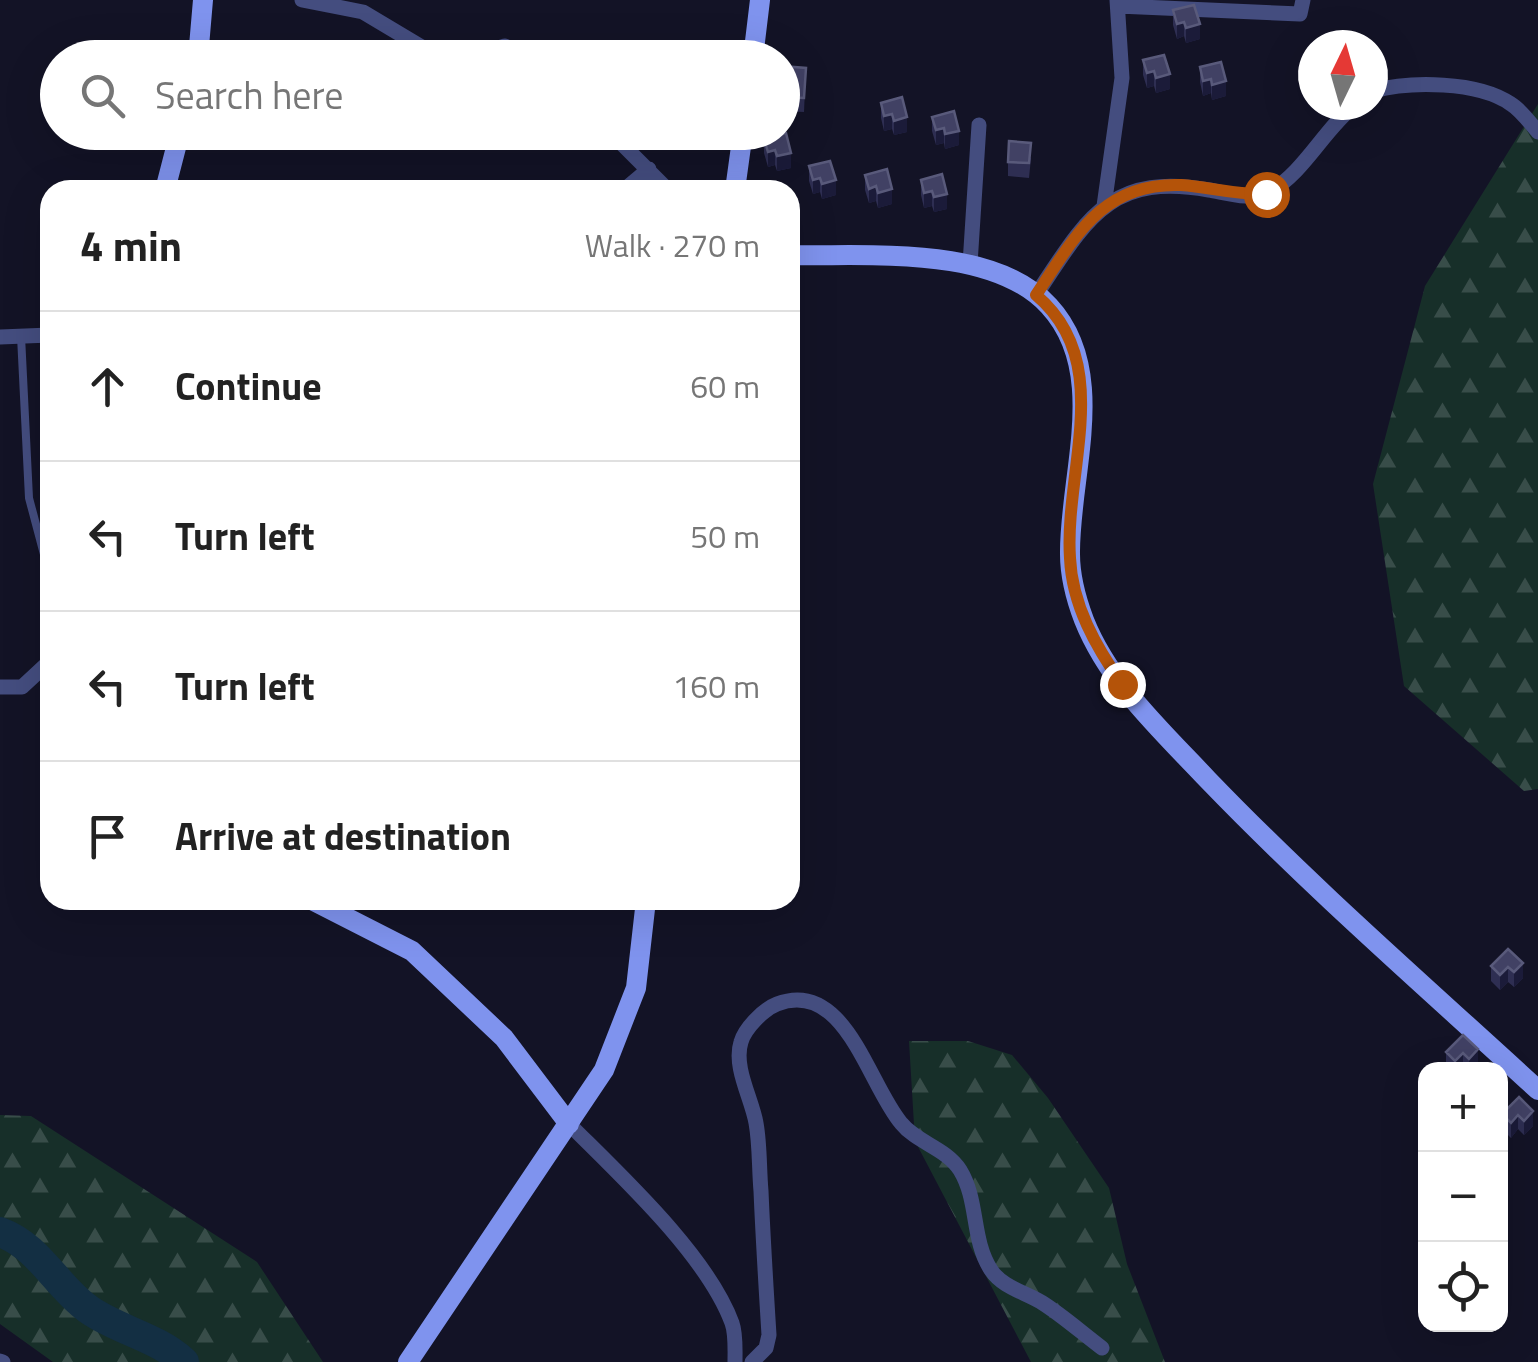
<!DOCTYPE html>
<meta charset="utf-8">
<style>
:root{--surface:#fff;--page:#f2f2f2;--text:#222;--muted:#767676;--line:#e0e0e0}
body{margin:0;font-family:"Titillium Web",sans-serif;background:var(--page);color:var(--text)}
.controls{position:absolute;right:30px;bottom:30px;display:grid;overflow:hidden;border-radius:20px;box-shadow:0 10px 40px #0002}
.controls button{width:90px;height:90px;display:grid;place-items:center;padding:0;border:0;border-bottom:2px solid var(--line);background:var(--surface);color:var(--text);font:50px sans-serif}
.compass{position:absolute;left:1298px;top:30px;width:90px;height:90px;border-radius:50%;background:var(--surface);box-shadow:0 10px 40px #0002;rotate:5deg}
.stop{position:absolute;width:30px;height:30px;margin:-22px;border:8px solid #b45309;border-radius:50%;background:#fff}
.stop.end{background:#b45309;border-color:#fff;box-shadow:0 2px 10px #0008}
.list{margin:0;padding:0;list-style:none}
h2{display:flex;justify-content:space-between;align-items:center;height:130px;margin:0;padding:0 40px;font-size:42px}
h2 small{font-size:32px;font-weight:400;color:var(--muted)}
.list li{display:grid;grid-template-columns:65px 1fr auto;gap:30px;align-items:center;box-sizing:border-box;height:150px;padding:0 40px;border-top:2px solid var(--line)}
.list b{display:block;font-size:38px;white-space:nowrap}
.list em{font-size:32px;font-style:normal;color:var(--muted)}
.icon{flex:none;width:55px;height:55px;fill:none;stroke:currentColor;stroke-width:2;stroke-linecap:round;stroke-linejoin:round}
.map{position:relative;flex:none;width:1538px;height:1362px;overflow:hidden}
.search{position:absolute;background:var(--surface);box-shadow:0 10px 40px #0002;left:40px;top:40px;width:760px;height:110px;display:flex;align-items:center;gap:25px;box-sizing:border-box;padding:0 35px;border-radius:55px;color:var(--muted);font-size:38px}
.panel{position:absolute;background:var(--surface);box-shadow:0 10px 40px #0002;left:40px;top:180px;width:760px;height:730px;border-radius:30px}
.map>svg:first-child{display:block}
</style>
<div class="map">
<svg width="1538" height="1362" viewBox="0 0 1538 1362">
<defs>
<pattern id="forest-firs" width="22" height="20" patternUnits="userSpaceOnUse" patternTransform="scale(2.5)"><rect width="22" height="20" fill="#172f29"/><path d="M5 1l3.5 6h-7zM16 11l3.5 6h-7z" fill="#384d49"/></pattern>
</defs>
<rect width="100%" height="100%" fill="#131326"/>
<path fill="url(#forest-firs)" d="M1538 104V789L1524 791 1404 686 1373 484 1425 286Z
M909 1041H968L1012 1055 1048 1098 1109 1188 1127 1264 1165 1362H1031L915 1141Z
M0 1115 31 1116 257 1262 323 1362H53L0 1324Z"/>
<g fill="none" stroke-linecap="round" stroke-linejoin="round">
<path stroke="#132f43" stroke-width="30" d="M0 1232C39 1246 56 1286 88 1309 119 1331 156 1336 184 1362"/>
<path stroke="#444d7f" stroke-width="8" d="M21 336 29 498 50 577"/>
<path stroke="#444d7f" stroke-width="15" d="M302 0 363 12 435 55 462 58
M1118 6 1300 14 1303 0
M466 58 505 46 531 58
M1373 91C1410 81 1478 81 1511 104 1521 110 1530 123 1538 132
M610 132 668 190
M624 190 649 169
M1104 206 1122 78 1117 0
M970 264 979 125
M1036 295C1086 220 1109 172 1209 190 1227 193 1252 201 1269 192 1304 173 1324 129 1355 105
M0 337 50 335
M0 687H22L50 661
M569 1124C620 1175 707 1255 732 1323 736 1334 735 1350 735 1362
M0 1361 3 1362
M752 1362 766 1348 769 1335C766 1287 763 1239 761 1191 759 1169 760 1145 756 1123 752 1099 733 1067 741 1042 745 1028 764 1009 777 1004 845 978 868 1084 901 1123 917 1143 946 1148 960 1170 979 1201 971 1239 991 1270 1002 1287 1024 1292 1041 1302 1062 1315 1082 1333 1102 1348"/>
<path stroke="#7f93ee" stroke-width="20" d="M198 58 203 0
M753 58 760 0
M165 190 180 132
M735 190 743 132
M790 255C868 257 992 244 1049 306 1110 372 1069 475 1070 554 1070 576 1076 599 1084 620 1109 683 1162 731 1208 780 1313 889 1427 988 1538 1090
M312 900 412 951 504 1038 569 1124
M408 1362 604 1070 636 988 646 900"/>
</g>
<path fill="#2e2e52" d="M1173 10 1200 39 1186 43 1184 36 1177 39 1173 25Z
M1143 60 1170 89 1156 93 1154 86 1147 88 1143 75Z
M782 66 806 68 804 112 782 111Z
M1200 67 1226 96 1212 100 1211 93 1203 96 1200 82Z
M881 103 907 132 894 135 892 129 884 131 881 118Z
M932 117 959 145 945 149 944 143 936 145 932 131Z
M764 139 791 168 777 171 775 165 768 167 764 153Z
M1031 158 1029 178 1008 176V162Z
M809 166 836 195 822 199 820 192 813 194 809 181Z
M865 175 892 204 878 208 876 201 869 203 865 190Z
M921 180 947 209 934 212 932 206 924 208 921 195Z
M1508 949 1523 978 1514 987 1508 982 1500 990 1491 981V966Z
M1463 1035 1478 1064 1473 1070H1465L1463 1068 1461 1070H1449L1446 1067V1052Z
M1519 1097 1533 1126 1524 1135 1518 1129 1511 1138 1502 1129V1114Z"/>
<path fill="#1b1b39" d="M1184 22V36L1177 39V24Z
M1200 24V39L1186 43V28Z
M1154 71V86L1147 88V73Z
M1170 74V89L1156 93V78Z
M1211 79V93L1203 96V81Z
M1226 81V96L1212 100V85Z
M892 114V129L884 131V116Z
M907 117V132L894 135V121Z
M944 128V143L936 145V130Z
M959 131V145L945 149V134Z
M775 150V165L768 167V152Z
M791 153V168L777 171V156Z
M820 178V192L813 194V180Z
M836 180V195L822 199V184Z
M876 186V201L869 203V189Z
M892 189V204L878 208V193Z
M932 191V206L924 208V193Z
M947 194V209L934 212V197Z
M1523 963V978L1514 987V972Z
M1508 967V982L1500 990V975Z
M1478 1049V1064L1473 1070H1469V1059Z
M1463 1053V1068L1461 1070H1455V1061Z
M1533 1111V1126L1524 1135V1121Z
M1518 1115V1129L1511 1138V1123Z"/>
<path fill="#414164" stroke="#595a7b" stroke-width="2.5" d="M1194 5 1200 24 1186 28 1184 22 1177 24 1173 10Z
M1164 55 1170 74 1156 78 1154 71 1147 73 1143 60Z
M1221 62 1226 81 1212 85 1211 79 1203 81 1200 67Z
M782 66 806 68 804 98 782 97Z
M902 97 907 117 894 121 892 114 884 116 881 103Z
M954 111 959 131 945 134 944 128 936 130 932 117Z
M786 133 791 153 777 156 775 150 768 152 764 139Z
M1009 141 1031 143 1029 163 1008 162Z
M830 161 836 180 822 184 820 178 813 180 809 166Z
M887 169 892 189 878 193 876 186 869 189 865 175Z
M942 174 947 194 934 197 932 191 924 193 921 180Z
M1508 949 1523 963 1514 972 1508 967 1500 975 1491 966Z
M1463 1035 1478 1049 1469 1059 1463 1053 1455 1061 1446 1052Z
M1519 1097 1533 1111 1524 1121 1518 1115 1511 1123 1502 1114Z"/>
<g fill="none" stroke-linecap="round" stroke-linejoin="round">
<path stroke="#b45309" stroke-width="12" d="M1122 684C1096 647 1072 605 1070 558 1064 470 1116 362 1036 295 1075 237 1102 182 1181 185 1210 187 1236 195 1266 194"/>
</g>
</svg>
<div class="controls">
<button>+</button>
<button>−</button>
<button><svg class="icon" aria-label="locate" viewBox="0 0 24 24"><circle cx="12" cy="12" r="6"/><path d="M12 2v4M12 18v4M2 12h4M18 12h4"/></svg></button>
</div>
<svg class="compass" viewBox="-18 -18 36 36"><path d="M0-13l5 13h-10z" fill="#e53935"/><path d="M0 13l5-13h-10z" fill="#767676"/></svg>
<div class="stop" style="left:1266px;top:194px"></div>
<div class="stop end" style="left:1122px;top:684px"></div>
<div class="search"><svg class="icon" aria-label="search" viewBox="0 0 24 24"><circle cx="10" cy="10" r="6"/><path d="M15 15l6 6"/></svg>Search here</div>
<section class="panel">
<h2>4 min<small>Walk · 270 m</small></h2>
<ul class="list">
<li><svg class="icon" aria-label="ahead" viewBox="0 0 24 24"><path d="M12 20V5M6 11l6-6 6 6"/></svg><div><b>Continue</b></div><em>60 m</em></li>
<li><svg class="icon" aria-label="left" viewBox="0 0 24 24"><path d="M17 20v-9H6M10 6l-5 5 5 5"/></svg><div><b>Turn left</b></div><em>50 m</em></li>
<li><svg class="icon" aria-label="left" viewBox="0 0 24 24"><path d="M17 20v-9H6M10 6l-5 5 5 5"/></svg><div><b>Turn left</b></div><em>160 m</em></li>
<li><svg class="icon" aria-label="arrive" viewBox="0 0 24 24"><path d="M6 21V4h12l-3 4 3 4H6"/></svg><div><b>Arrive at destination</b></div></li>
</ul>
</section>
</div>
